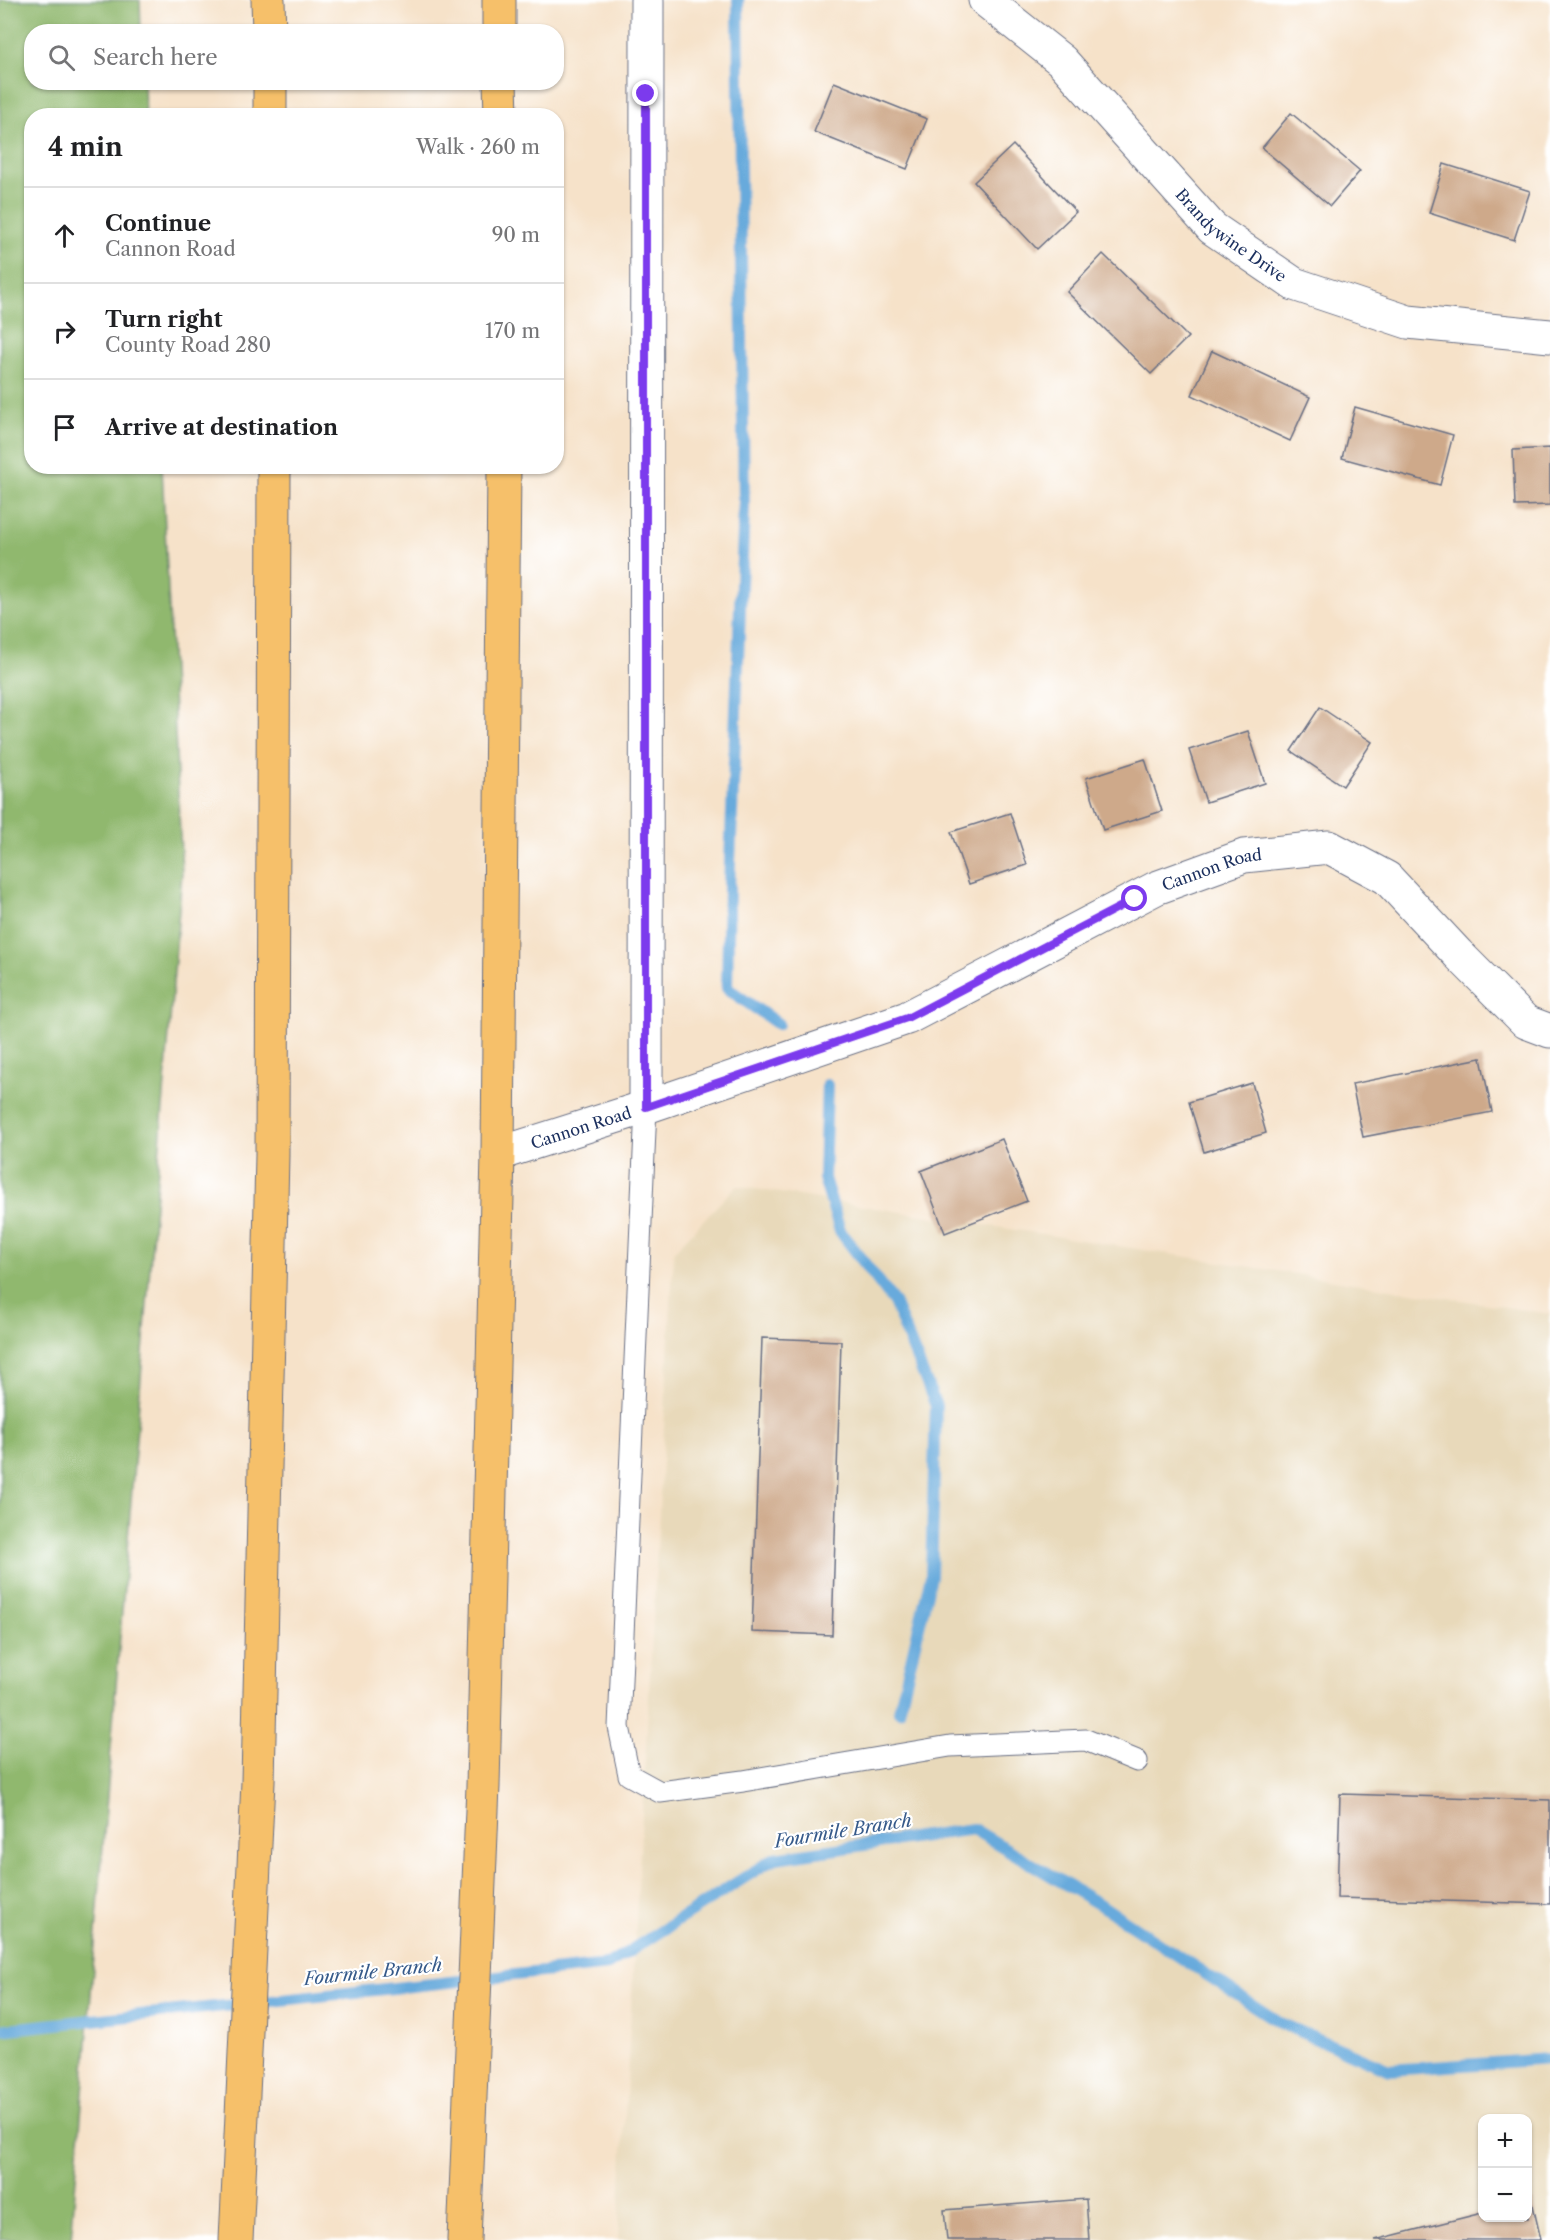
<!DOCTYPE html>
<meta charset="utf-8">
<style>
:root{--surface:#fff;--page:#f6f6f6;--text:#202124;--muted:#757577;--line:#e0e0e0}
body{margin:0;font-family:"Libre Caslon Text",serif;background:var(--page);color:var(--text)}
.controls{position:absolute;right:18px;bottom:18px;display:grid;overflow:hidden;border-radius:12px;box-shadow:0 2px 4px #0004}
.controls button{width:54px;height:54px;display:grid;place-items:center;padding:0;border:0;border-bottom:2px solid var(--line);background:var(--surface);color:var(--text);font:30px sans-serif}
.stop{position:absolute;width:18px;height:18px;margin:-14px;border:4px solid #7c3aed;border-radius:50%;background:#fff}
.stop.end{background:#7c3aed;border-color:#fff;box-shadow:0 2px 6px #0008}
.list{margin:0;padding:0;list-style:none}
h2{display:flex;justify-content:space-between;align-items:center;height:78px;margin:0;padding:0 24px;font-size:26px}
h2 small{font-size:20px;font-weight:400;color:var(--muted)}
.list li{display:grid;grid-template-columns:39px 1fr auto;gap:18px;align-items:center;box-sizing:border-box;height:96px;padding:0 24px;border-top:2px solid var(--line)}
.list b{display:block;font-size:22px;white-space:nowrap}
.list p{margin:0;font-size:20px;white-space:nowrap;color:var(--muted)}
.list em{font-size:20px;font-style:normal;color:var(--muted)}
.icon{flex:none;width:33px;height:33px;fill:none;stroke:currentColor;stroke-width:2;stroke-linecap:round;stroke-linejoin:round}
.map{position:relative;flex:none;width:1550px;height:2240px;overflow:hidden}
.search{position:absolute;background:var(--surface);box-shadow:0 2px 4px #0004;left:24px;top:24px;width:540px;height:66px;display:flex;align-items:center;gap:15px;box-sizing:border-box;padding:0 21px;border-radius:24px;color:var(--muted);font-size:22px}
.panel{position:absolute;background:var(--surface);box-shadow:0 2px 4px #0004;left:24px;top:108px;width:540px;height:366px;border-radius:24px}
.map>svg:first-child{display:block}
</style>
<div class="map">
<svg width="1550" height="2240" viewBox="0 0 1550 2240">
<rect width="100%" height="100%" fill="#fff"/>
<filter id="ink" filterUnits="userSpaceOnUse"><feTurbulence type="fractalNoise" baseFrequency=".0167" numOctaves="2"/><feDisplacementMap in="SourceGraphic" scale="12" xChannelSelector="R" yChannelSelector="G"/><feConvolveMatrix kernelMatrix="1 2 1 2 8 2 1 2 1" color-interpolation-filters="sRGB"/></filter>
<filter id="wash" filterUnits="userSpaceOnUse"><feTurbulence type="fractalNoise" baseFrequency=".008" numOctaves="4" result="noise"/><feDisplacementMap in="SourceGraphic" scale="24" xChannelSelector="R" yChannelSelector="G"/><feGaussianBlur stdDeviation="1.35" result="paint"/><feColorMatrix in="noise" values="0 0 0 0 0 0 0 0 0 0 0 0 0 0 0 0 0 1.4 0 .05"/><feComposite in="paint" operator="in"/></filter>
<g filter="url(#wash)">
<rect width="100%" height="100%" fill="#f6e2c9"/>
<path fill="#e8d9ba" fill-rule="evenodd" d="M736 1186 1550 1314V2240H618L674 1251ZM1482 2118H1528V2218H1482Z"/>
<path fill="#90b86e" stroke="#567466" stroke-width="1.5" d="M0 0H140L141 31 32 32V82L144 83 145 115 32 116V466L162 467 182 873 71 2240H0Z"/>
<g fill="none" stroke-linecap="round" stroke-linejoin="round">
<path stroke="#68aadc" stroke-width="12" d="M738 0 744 508 729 888 727 988 778 1024
M827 1085 824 1178 840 1231 894 1302 936 1406 931 1576 899 1711
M0 2030 608 1965 775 1858 973 1829 1107 1909 1280 2023 1389 2070 1550 2059"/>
</g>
<g id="blocks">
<path fill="#cea98a" d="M834 82 927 119 907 169 814 132Z
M1291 113 1360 171 1330 206 1262 148Z
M1013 145 1076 212 1037 249 974 182Z
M1444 164 1530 191 1514 240 1429 213Z
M1103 254 1188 337 1151 374 1067 292Z
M1212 351 1310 397 1290 441 1192 395Z
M1355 407 1453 435 1440 485 1342 458Z
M1550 448V505L1515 506 1513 450Z
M1320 707 1372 742 1343 786 1291 751Z
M1248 731 1265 783 1206 802 1189 750Z
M1145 759 1162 811 1103 830 1086 778Z
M1010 813 1027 865 969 884 951 832Z
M1481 1058 1492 1112 1363 1137 1352 1084Z
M1252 1083 1266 1133 1204 1152 1189 1102Z
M1002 1139 1027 1201 945 1233 921 1171Z
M762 1338 841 1341 832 1635 752 1632Z
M1340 1794 1550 1800V1904L1337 1898Z
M1086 2199 1089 2240H947L944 2210Z
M1532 2201 1541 2240H1375L1482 2213V2218H1528V2202Z"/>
</g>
</g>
<g filter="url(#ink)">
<use href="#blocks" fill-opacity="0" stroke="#686e83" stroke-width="1.5"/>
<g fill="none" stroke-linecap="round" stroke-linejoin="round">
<g stroke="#686e83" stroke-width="23">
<path id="service" d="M646 1107 619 1727 629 1775 660 1792 743 1781 950 1746 1086 1740 1137 1761"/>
</g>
<g stroke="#686e83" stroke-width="35">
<g id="minor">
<path id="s1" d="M985 0 1062 61 1212 228 1294 284 1408 322 1550 336"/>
<path d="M646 1107 647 0"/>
<path id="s2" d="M498 1154 646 1107 907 1018 1156 888 1244 856 1329 847 1387 878 1458 954 1526 1022 1550 1031"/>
</g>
</g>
<g stroke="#686e83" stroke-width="35">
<path id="trunk" d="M268 0 269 32
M499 0V32
M270 82V116
M500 82 501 116
M236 2240 258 1782 272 1155 274 466
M464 2240 483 1786 498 1154 504 466"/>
</g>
<use href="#service" stroke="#fff" stroke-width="21"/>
<use href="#minor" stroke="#fff" stroke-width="33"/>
<use href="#trunk" stroke="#f6c06b" stroke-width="33"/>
</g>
</g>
<g fill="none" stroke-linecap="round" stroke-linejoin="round" filter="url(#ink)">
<path stroke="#7c3aed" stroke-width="8" d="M646 94V1107L907 1018 1135 899"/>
</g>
<g text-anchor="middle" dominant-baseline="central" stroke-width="4.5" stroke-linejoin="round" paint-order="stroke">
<g font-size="16" fill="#1b2f5e" stroke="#fff">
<text stroke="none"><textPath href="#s1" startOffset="342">Brandywine Drive</textPath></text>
<text stroke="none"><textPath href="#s2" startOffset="771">Cannon Road</textPath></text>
<text stroke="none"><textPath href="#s2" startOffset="87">Cannon Road</textPath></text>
</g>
<g font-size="18" font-style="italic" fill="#365a8a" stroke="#fff">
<text transform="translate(843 1831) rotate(-9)">Fourmile Branch</text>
<text transform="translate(373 1972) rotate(-6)">Fourmile Branch</text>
</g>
</g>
</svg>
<div class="controls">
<button>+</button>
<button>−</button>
</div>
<div class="stop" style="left:1135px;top:899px"></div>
<div class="stop end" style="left:646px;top:94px"></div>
<div class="search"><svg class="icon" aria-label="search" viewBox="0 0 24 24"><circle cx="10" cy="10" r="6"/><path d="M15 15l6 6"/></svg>Search here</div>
<section class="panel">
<h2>4 min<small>Walk · 260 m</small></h2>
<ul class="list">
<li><svg class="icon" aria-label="ahead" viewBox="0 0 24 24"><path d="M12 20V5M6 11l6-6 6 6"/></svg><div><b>Continue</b><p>Cannon Road</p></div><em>90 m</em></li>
<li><svg class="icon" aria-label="right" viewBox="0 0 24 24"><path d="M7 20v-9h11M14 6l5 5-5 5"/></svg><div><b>Turn right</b><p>County Road 280</p></div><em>170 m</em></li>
<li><svg class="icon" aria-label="arrive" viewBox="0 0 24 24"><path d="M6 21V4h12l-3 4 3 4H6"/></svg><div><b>Arrive at destination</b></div></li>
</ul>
</section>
</div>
